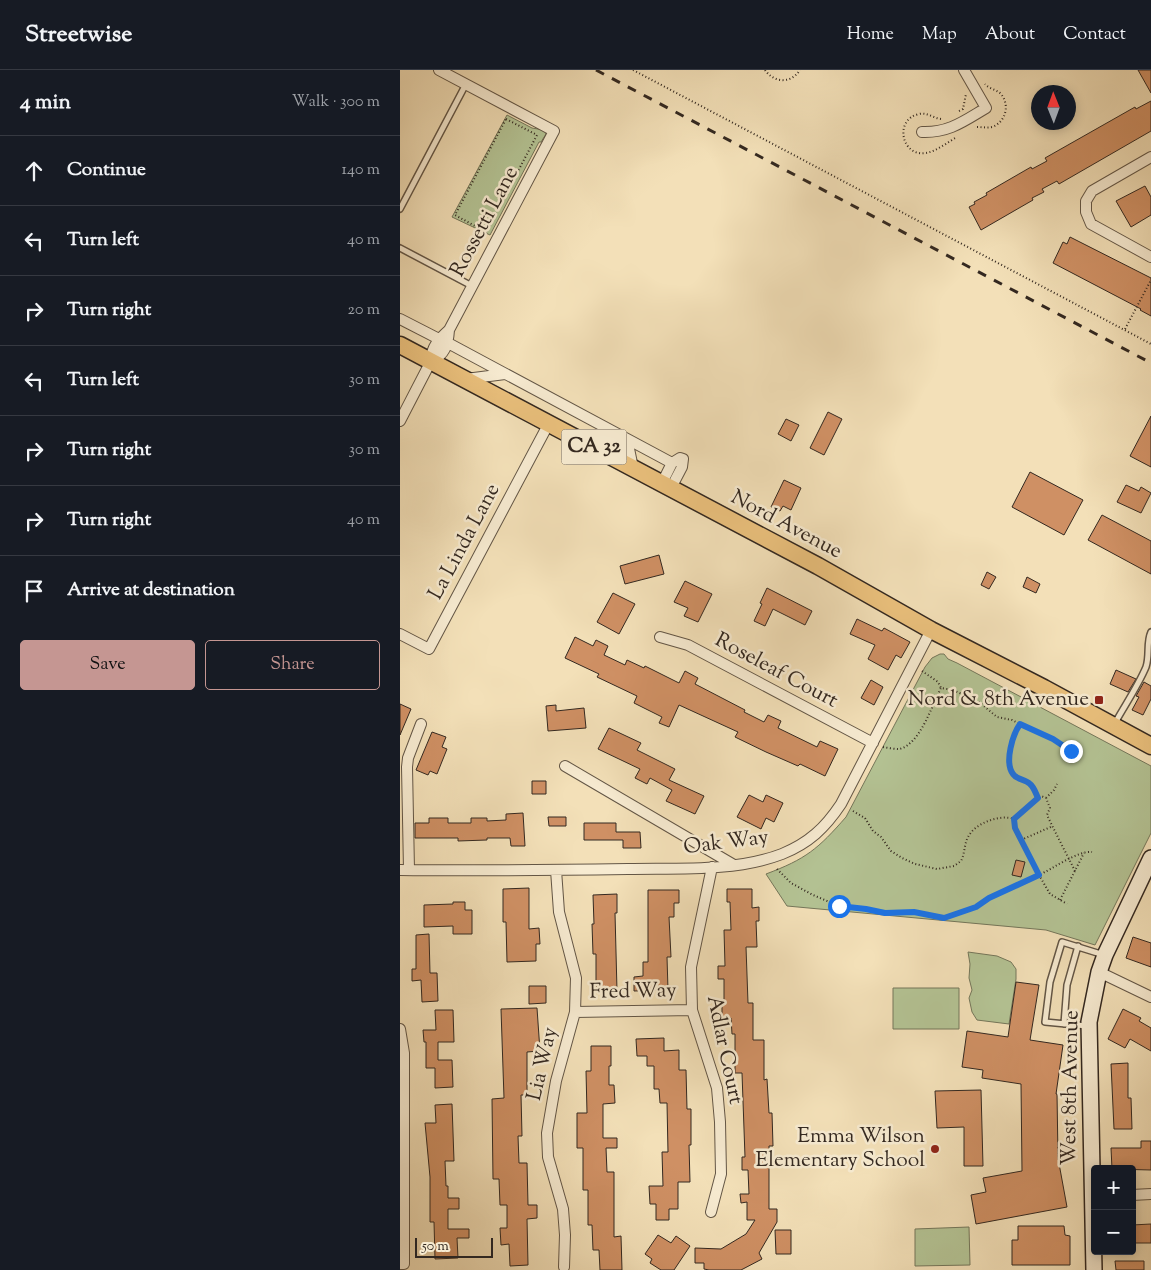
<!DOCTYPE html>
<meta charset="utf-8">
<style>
:root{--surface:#171b24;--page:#20242c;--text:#f1f3f6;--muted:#9ea1a6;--line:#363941;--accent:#c59692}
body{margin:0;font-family:"Sorts Mill Goudy",serif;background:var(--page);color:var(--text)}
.controls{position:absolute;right:15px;bottom:15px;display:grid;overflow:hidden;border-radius:5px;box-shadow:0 2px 12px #0003}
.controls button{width:45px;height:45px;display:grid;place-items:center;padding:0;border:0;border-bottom:1px solid var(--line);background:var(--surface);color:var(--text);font:25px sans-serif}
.compass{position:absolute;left:631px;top:15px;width:45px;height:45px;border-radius:50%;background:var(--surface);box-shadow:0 2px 12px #0003;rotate:359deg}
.scale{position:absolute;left:15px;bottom:12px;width:78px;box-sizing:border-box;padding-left:5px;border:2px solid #332820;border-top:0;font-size:14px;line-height:18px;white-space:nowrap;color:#332820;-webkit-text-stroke:4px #f7ebd1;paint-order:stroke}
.stop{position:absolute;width:15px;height:15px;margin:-11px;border:4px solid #1a73e8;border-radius:50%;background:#fff}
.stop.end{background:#1a73e8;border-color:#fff;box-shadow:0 1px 5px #0008}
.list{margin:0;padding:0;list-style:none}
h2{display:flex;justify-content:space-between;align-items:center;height:65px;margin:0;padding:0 20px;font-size:21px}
h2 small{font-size:16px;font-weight:400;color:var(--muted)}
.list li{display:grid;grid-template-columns:32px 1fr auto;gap:15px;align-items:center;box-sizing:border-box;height:70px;padding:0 20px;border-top:1px solid var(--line)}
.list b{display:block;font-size:19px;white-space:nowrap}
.list em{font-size:16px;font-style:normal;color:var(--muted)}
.actions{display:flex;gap:10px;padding:15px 20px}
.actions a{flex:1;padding:11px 0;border:1px solid var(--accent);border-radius:5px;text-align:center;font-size:18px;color:var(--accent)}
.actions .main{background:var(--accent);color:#111}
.icon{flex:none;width:28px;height:28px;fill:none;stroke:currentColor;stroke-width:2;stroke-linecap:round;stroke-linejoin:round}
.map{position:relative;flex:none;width:751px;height:1200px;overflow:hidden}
header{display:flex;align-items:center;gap:30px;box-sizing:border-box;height:70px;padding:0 25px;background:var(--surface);border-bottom:1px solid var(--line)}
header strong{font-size:24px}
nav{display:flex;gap:28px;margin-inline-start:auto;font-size:18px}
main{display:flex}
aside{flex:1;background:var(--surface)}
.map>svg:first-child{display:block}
</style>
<header>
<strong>Streetwise</strong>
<nav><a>Home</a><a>Map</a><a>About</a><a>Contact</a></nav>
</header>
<main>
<aside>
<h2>4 min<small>Walk · 300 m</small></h2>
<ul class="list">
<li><svg class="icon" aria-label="ahead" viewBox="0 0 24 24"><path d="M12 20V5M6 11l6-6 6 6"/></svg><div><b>Continue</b></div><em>140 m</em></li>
<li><svg class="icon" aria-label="left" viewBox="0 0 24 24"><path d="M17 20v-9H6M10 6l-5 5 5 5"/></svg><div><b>Turn left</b></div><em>40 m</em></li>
<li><svg class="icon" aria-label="right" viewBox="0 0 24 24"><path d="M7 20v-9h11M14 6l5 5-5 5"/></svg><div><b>Turn right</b></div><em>20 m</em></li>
<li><svg class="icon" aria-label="left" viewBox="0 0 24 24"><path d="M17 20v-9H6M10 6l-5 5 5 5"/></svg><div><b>Turn left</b></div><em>30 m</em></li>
<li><svg class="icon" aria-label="right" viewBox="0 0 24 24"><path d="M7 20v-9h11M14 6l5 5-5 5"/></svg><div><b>Turn right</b></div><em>30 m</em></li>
<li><svg class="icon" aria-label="right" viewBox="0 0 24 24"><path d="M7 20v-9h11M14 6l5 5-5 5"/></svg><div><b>Turn right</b></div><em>40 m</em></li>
<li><svg class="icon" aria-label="arrive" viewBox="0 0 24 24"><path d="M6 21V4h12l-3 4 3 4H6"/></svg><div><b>Arrive at destination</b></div></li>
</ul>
<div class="actions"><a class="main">Save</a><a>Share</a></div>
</aside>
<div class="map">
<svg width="751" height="1200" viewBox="0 0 751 1200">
<rect width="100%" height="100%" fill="#f3e0b8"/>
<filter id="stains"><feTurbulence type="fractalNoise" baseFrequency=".004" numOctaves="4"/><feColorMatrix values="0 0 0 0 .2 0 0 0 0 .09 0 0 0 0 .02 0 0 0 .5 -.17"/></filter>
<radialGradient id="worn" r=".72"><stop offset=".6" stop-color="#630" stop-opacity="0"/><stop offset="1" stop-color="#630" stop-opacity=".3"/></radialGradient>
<path fill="#b4c394" stroke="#74765a" d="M107 45 132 58 144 60 146 64 141 72H139L90 165 52 147Z
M540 584H544L548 589 557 593 751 696V763L695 875 646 860 387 836 366 804C406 789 418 779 446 747L525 597 532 588Z
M568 882 597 886 611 892 616 899V909L609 954 577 950 572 942 569 928 572 920 569 908 570 894Z
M493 918H559V959H493Z
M569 1157 570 1195 515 1196V1159Z"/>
<path fill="#cf9064" stroke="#332820" d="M738 0H751V23Z
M751 31V61L659 114 657 111 642 119 644 122 632 128 633 130 581 160 569 137 575 134 574 132 587 125 586 123 631 97 632 99 647 91 645 88 735 37 736 39Z
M745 116 751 127V145L731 157 716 131Z
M670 167 751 208V246L740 240 741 239 653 193 663 172 667 174Z
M428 342 442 349 424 385 410 378Z
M751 346V397L730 386Z
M386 349 399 355 391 371 378 364Z
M630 402 683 430 664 465 612 437Z
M384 410 401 418 391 440 383 436 380 441 371 437Z
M726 415 739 421 741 417 751 423 741 443 717 432Z
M702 445 751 471V504L688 470Z
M259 485 264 504 225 514 220 496Z
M587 502 596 507 589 519 581 515Z
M627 507 640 514 636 523 623 517Z
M285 511 312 524 298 552 284 546 288 538 274 532Z
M367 518 412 541 405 555 373 539 365 556 354 551 362 534 360 533Z
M213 523 235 534 219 564 197 552Z
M457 549 482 561 484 558 510 572 501 588 496 585 488 600 468 589 475 575 450 564Z
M175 567 193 576 196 570 208 576 204 585 225 595 227 590 244 598 245 596 279 613 285 601 298 608 295 614 345 640 344 642 364 652 368 645 381 651 378 658 417 677 420 671 438 679 425 706 400 694 398 696 366 682 335 667 338 662 279 635 269 657 259 653 262 647 234 633 237 626 197 607 199 604 165 588Z
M716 600 736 609 728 622 710 614Z
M471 610 483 617 474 635 461 628Z
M744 612 751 616V629L743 645 732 640 739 627 736 626Z
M0 634 11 639 0 665Z
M156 635V641L184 638 186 658 148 661 146 636Z
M209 658 241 673 237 680 275 699 269 710 304 726 295 744 266 731 272 720 250 708 247 714 235 708 240 699 198 679Z
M32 662 46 667 42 677 47 679 37 704 30 701 28 705 16 700Z
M132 711H146V724H132Z
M349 725 363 732 366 725 383 733 374 752 366 748 361 759 337 747Z
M123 743 125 776H111L110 768H87V770L58 771V768H15V753H29V748H48V753H71V748H87V751L106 750V744Z
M148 747H166V756H149Z
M184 753H216V762H240L241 778H223V770H184Z
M616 790 625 792 621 807 612 805Z
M129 818V859L139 858 140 874H136V891L107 892 106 852H103V819Z
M327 819H352V838L359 837V851H356L357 877H346L348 933H353V970H364V1010L367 1009 369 1043H372L373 1076H369V1139H377V1152L359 1183 362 1189 341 1200H309L304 1199V1193H295V1178L321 1179 346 1164 355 1150H347V1132L341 1133 340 1124H349L348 1100H342V1087H345L342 1003H335V964H332L331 948H322V934H324V909H318V896H325L324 860H331L330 832H327Z
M248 820H279V833H274V847H269L271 887H267L268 920 234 921V907L243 906V892H248Z
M217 824V843H215L217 921H196V884H193L192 854H194L193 825Z
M53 832H65V840H72V864H53V856L24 857V835L53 834Z
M29 864 30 903H37L38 931 22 932 21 910 12 911V899H16V865Z
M733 867 751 873V897L726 888Z
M616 912 639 915 630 970 663 975 656 1024H657L658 1088 667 1137 576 1154 571 1125 586 1122 583 1108 622 1101 621 1014 582 1008 583 1000 562 997 567 961 608 967Z
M129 916H146V933L129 934Z
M137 938 140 981 127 982V1025H121L122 1066H118L119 1093H127L128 1135H137V1148L127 1149 128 1195 110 1196 109 1174 101 1175 100 1158H107V1135H100L99 1109H93L92 1029 104 1028 101 939Z
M723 939 741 948 739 951 751 958V981L730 969 725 978 708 969Z
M35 940H53L54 972H38V990H52L53 1017 35 1018V998H26V972H24L23 960H36Z
M264 968V981L279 980V1000H286L287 1039H291V1075H289L290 1112H278V1139H269V1150H256V1134H250L249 1116H263L262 1082H268L267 1033H260L259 1019H254V996H247V986H237L236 969Z
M191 976H211V996H209V1015H214L215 1033 203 1034V1068H217V1078H206L207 1102H214V1167L221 1166 222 1200H200L199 1180H193L192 1155H188V1120H183V1078H177V1043H187L186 1001H191Z
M728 993V1028H731L732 1059H714L711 994Z
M581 1020 583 1096H564V1057L537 1058 535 1021Z
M52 1034 54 1091H45L46 1116H48V1128H59V1139H48V1159H69V1168H57L58 1188 35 1189 34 1152H30V1107L25 1053H36L35 1035Z
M741 1071H751V1100L712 1099 711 1078H741Z
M751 1154V1173H732V1155Z
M618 1156H664L665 1165 670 1166V1195H612V1170H618Z
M375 1160H391V1184H376Z
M258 1165 271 1173 276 1166 290 1176 274 1200H261L250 1193 252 1189 245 1184Z
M715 1191H744V1200H716Z"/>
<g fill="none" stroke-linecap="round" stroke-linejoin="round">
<g stroke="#635646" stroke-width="8">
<path id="lane" d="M0 139 66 14
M0 178 72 216
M715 653C725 635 738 616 746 597 750 585 746 573 751 562
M664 954 667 915 678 876
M687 956 645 952 650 912 662 872 704 885"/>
</g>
<g stroke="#635646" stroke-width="12">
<path id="street" d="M522 62C549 63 564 51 586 38L564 0
M751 87 692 121 686 131V142L691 154 751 187
M0 249 39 269
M48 273 272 393
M31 291C45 285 48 275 49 260L154 61 39 0
M66 309 105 304
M0 351 31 291C31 277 39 269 49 260
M227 369 233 398
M262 413 272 393 280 388 283 389 282 397 271 418
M0 564 29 579 149 353
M260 567 288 575 473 673
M165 696 334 795
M0 800C76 801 152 800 228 799 277 798 335 802 382 784 409 773 425 758 441 734L531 560
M9 800 7 697 8 688 21 654
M156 800 159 842 176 908 175 942 156 1011 147 1063 148 1087 163 1139 165 1165 164 1197
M699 902 751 927
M175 942 292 940
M0 959 4 983V1194H0
M732 1125 751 1124
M311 1142 321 1104 320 1052 317 1018 292 940 291 897 312 797"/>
</g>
<g stroke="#332820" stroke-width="18">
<path id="secondary" d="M694 1200 689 952 699 902 705 885 751 788"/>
</g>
<g stroke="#332820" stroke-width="19">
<path id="primary" d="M0 275 418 496 531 560 644 618 751 676"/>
</g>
<path stroke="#332820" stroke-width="2" stroke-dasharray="1 2.5" stroke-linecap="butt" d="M233 0 751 274
M365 0C374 13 391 14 400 0
M559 41 563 39 566 24
M106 49 137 65 86 162 55 145Z
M541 49C533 48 527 42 519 44 494 49 501 87 526 83 537 81 548 72 557 67
M577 57C582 57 587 58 592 57 606 52 610 35 601 24 596 19 589 19 585 14
M725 259 751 210
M522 601 538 612 541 618 553 620 579 632 597 647 612 650 620 654C613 665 604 691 613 703 617 709 625 709 630 714 633 717 635 723 637 728
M621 654C637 663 665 668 673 686
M483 677C488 678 494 679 499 679 520 675 532 635 541 618
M646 728 654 720 657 714
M453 741 465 748 473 761 481 767 491 781 502 788 515 794 537 799 554 796 561 791C565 783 564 775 568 767 575 753 600 744 614 749
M621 770 653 756
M377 799 391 813 413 825 439 836 466 839 485 843 514 842 544 848 576 837 589 829 639 805 650 824 667 834
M675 801C666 783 656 764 647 745L650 738 646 728 641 726 635 730 614 749 615 758 639 805C652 799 679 780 692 782
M660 830 684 783"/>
<use href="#lane" stroke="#f7ebd1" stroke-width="5"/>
<use href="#street" stroke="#f7ebd1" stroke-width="10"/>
<use href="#secondary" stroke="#f7ebd1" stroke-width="15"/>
<use href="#primary" stroke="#eac07c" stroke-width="16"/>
<path stroke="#332820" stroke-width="3" stroke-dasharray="9 9" stroke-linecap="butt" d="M196 0 751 293"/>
</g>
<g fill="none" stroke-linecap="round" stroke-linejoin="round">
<path stroke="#1a73e8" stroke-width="6" d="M439 836 466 839 485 843 514 842 544 848 576 837 589 828 639 805 615 758 614 749 638 728C636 724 634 717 630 714 625 709 617 710 613 704 604 692 613 664 620 654L653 669 671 681"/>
</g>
<g fill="#8f2418" stroke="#f7ebd1" stroke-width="2">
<rect x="694" y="625" width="10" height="10" rx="2.5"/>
<circle cx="535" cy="1079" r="5"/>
</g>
<g text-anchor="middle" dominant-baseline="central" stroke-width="5" stroke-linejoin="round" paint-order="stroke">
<rect fill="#f7ebd1" stroke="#6e6255" stroke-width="1" x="161.5" y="359.5" width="65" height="35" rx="4"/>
<g font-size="20" font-weight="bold" fill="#332820">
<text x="194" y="377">CA 32</text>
</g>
<g font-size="21" fill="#332820" stroke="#f7ebd1">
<text transform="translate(85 152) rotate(-62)">Rossetti Lane</text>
<text transform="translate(386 455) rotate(28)">Nord Avenue</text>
<text transform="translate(65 472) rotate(-62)">La Linda Lane</text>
<text transform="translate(376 601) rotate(28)">Roseleaf Court</text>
<text transform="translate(326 773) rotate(-7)">Oak Way</text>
<text transform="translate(233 922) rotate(-1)">Fred Way</text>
<text transform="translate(324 980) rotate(78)">Adlar Court</text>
<text transform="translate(143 994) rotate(-77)">Lia Way</text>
<text transform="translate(671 1018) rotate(-89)">West 8th Avenue</text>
</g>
<g font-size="21" fill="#332820" stroke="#f7ebd1" text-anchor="end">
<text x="689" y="630">Nord &amp; 8th Avenue</text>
<text x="525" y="1067">Emma Wilson<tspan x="525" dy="24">Elementary School</tspan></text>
</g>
</g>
<rect width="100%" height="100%" filter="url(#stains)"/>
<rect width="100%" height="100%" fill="url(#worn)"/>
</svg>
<div class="controls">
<button>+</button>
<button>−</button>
</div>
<svg class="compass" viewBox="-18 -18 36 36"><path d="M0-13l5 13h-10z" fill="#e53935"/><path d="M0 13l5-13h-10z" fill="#9ea1a6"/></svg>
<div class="scale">50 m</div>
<div class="stop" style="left:439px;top:836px"></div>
<div class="stop end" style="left:671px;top:681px"></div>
</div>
</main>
